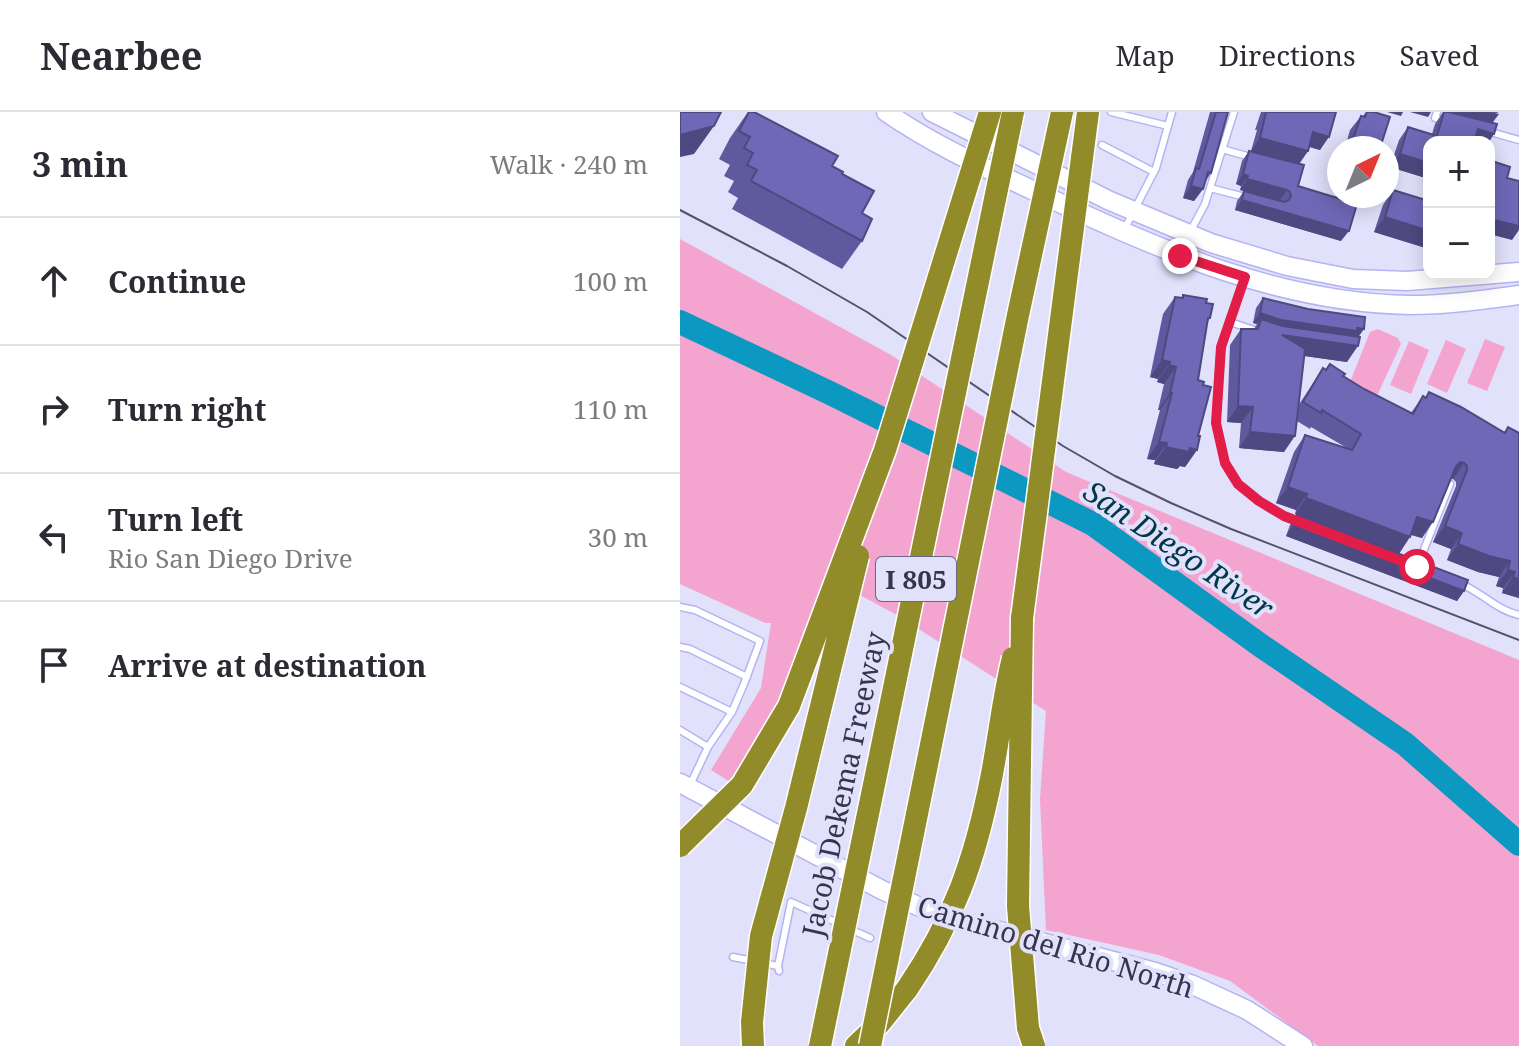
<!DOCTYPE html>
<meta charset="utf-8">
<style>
:root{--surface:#fff;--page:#f2f2f3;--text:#2b2b33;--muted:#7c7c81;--line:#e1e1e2}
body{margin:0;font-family:"Noto Serif",serif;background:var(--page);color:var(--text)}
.controls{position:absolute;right:24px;top:24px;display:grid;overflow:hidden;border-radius:16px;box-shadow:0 4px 20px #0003}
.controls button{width:72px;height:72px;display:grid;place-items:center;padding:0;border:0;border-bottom:2px solid var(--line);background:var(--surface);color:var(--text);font:40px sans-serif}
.compass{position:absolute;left:647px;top:24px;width:72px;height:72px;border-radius:50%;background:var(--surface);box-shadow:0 4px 20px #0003;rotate:43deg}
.stop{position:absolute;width:24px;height:24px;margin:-18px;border:6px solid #e11d48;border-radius:50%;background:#fff}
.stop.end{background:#e11d48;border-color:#fff;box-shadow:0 2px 8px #0008}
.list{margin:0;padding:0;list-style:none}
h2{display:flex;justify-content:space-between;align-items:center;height:104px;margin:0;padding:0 32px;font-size:34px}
h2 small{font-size:26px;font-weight:400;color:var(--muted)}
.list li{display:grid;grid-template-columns:52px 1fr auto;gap:24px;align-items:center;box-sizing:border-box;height:128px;padding:0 32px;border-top:2px solid var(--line)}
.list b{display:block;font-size:30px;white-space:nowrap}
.list p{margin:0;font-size:26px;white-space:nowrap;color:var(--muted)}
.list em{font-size:26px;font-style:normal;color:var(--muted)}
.icon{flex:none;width:44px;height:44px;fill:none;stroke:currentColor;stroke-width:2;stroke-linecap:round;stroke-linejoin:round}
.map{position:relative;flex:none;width:839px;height:934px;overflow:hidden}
header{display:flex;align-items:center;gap:48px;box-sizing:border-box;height:112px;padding:0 40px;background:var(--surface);border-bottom:2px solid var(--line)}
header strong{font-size:38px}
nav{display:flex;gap:44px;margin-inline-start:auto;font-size:28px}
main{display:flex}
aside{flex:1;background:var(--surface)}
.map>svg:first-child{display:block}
</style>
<header>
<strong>Nearbee</strong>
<nav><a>Map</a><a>Directions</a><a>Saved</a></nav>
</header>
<main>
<aside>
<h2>3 min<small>Walk · 240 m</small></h2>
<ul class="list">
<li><svg class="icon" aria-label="ahead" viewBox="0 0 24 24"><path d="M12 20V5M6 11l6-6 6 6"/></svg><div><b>Continue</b></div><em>100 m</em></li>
<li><svg class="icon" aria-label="right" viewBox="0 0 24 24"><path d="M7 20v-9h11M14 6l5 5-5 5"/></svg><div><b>Turn right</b></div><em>110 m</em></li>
<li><svg class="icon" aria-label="left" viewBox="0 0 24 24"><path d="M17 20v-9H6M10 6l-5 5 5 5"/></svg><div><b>Turn left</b><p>Rio San Diego Drive</p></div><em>30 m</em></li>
<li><svg class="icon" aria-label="arrive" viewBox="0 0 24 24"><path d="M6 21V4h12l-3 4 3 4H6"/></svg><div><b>Arrive at destination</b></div></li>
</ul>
</aside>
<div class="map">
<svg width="839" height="934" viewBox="0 0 839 934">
<rect width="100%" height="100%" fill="#e1e1fc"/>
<path fill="#f3a5d0" d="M0 127 211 243 386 360 839 548V934H638L550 869 479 843 366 818 360 687 366 599 217 503 148 466 99 602 50 670 31 658 81 576 91 511H85L0 472Z
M698 217 718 226 721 232 696 286 668 275 690 220Z
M805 227 825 235 807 279 787 271Z
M766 228 786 237 767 281 747 272Z
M729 229 749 238 731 282 710 273Z"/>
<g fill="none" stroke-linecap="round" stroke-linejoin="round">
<path stroke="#0b98c1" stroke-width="24" d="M0 210 152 282 413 412 580 533 725 632 839 732"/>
<g stroke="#b5b3f2" stroke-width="9">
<path id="lane" d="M431 0 488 14
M757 0 755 6 765 8
M807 19 839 28
M422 33 474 60
M542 37 574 46
M530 76 565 85
M444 118 476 56 492 0
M510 120 525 92 554 0
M564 168 541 235 536 311 545 351 558 372 579 389 604 404 619 410
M550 210 577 219
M737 455 770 372
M779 471C800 479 816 498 839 503
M0 495 15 498 80 529 64 572 52 600 28 635 10 673
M0 535 10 537 67 565
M0 575 52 600
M0 618 28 635
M170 817 190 826
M53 845 98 854
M99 859 98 854 111 790 160 812"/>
</g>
<g stroke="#b5b3f2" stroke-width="21">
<path id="secondary" d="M206 0C256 35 312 59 367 85 481 139 601 191 730 193 766 193 803 188 839 183
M252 0 430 89 531 131 607 154 673 167 727 169 839 160
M0 671 202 778 249 799 296 813 475 860 513 873 567 898 623 934"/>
</g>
<g stroke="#fff" stroke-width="25">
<path id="highway" d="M402 46 408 0
M342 506 356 400
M176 934 199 912 227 877"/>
</g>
<use href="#lane" stroke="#fff" stroke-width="6"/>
<use href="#secondary" stroke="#fff" stroke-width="18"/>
<use href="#highway" stroke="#918b2a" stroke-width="22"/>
<path stroke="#53526d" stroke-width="2" d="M0 98 107 154 187 200 383 334 435 364 491 391 551 417 839 528"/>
<g stroke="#fff" stroke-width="25" stroke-linecap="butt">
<path id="highway-bridge" d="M356 400 402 46
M342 506 338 794 348 916 354 934
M0 734 62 673 109 594 205 338 310 0
M227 877C274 808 295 748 311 667 319 627 323 586 333 546
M73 934 72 910 81 824 116 696 178 444
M140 934 333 0
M190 934 338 203 382 0"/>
</g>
<use href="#highway-bridge" stroke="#918b2a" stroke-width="22"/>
</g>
<path fill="#5f599d" d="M68 0 162 62 182 101V129L162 157 52 97 58 86 48 80 54 69 44 64 50 53 39 47 50 26Z
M530 0H548L531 61 525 70 523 77 514 89 503 86 508 68 513 60Z
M581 0H656L640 38 629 35 628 39 619 52 571 39 577 18H575Z
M686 0H694L700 36H665L670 18 681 4H683Z
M763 0H819L749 30V67L710 55 719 28 728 15 752 22 755 12Z
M569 39 618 74 661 129 555 98 557 89 564 79 600 88 560 78 561 74 556 72 562 49Z
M659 55V77L653 75Z
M713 78 749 89V137L694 120 703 93Z
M503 183 526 191 530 206 527 211 518 268 517 338 505 355 500 354 497 357 474 352 475 348 467 347 480 298H478L484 272 477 270 478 267 470 265 483 202 495 185 501 186Z
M583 186 678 225 667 250 624 244 618 294 643 256 663 264 684 277 731 301 743 284 745 286 749 280 824 320 828 315 839 321V486L822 481 823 476 816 474 819 465 798 460 767 448 771 437 753 430 776 374V370L773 367H771L742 426 731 423 615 402 616 398 596 391 614 340 625 323 667 336 631 315 630 317 617 309 604 340 559 336 561 311 547 310 550 233 561 217H574L577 212 573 211 576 196Z
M617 403 784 479 777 489 606 424 610 413Z"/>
<path fill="#4e4980" d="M707 0H723L721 4Z
M730 0H751L748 5Z
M775 0H810L819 2 810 14 772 4Z
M34 14 14 42 0 45V23Z
M798 17 814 22 809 30H789Z
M633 20 649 25 640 38 624 33Z
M580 26 628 39 619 52 571 39Z
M720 42 749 51V67L710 55Z
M563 62 568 64 561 74 556 72Z
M659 66V77L653 75Z
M567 67 607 78 600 88 560 78Z
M511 74 523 77 514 89 503 86Z
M562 88 669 119 661 129 555 98Z
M705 105 749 119V137L694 120Z
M814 108 839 114V118L832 128 809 122V115Z
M580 201 677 216 684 217 677 227 594 218 581 207 577 212 573 211Z
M602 223 678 234 667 250 590 239Z
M482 248 490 250 478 267 470 265Z
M489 253 496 255 484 272 477 270Z
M490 281H492L480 298H478Z
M558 294 573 295 561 311 547 310Z
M570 320 615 324 604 340 559 336Z
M479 330 487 331 475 348 467 347Z
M486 335 510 336 517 338 505 355 500 354 497 357 474 352Z
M780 350 784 351 773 367 768 366 776 354Z
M608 375 627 382 616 398 596 391Z
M626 386 730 425 719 442 615 402Z
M737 405 753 410 742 426 726 421Z
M613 414 784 479 777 489 606 424Z
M765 414 782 421 771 437 753 430Z
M778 432 830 449 819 465 798 460 767 448Z
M828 458 835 460 823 476 816 474Z
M833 465 839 467V486L822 481Z"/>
<path fill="#6f68b7" stroke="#4e4980" stroke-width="2" d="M0 0H41L34 14 0 23Z
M69 0H74L158 44 152 54 163 60 162 62 194 79 182 101 192 107 182 129 71 69 77 58 67 53 73 41 64 36 70 25 59 19Z
M536 0H548L531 61 528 60 523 77 511 74 516 56 519 57Z
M586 0H656L649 25 633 20 628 39 580 26Z
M687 0H694L710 5 700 36H670L681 4 685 5Z
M764 0H769L817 12 814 22 798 17 794 30H749V51L720 42 728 15 757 24Z
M569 39 624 53 618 74 677 92 669 119 562 88 564 79 604 90 609 88 611 84 610 80 607 78 567 67 568 64 563 62Z
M809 48 830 55 827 66 839 69V114L814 108 811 119 809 118Z
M713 78 749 89V119L705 105Z
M503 183 527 187 526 191 533 192 530 206H528L518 268 524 270 523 273 531 275 518 324H520L517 338 510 336 509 340 486 335 487 331 479 330 492 281H490L496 255 489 253 490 250 482 248 495 185 503 186Z
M583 186 628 197 685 205 684 217 677 216V219L601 208 580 201Z
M581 207 603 214 680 225 678 234 602 223 625 237 615 324 570 320 573 295 558 294 561 217H578Z
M650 252 665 262 663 264 684 277 733 302 743 284 746 286 749 280 781 295 825 321 828 315 839 321V467L833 465 835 460 828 458 830 449 809 444 778 432 782 421 765 414 787 358V354L784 351 780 350 776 354 753 410 737 405 730 425 626 386 627 382 608 375 625 323 672 338 681 322 642 298 641 301 623 290 643 256 646 258Z
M617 403 788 468 784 479 613 414Z"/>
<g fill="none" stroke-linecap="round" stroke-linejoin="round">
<path stroke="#e11d48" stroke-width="10" d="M500 144 565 165 541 235 536 311 545 351 558 372 579 389 604 404 737 455"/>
</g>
<g text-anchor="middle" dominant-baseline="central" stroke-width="8" stroke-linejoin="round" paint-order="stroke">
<rect fill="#e1e1fc" stroke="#696983" stroke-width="2" x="196" y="445" width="80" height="44" rx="6"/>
<g font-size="26" font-weight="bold" fill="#36354f">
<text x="236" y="467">I 805</text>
</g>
<g font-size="28" fill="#36354f" stroke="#e1e1fc">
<text transform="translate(163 672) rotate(-78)">Jacob Dekema Freeway</text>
<text transform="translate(376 834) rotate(17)">Camino del Rio North</text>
</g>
<g font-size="30" font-style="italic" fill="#013849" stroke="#e1e1fc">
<text transform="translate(499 437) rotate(34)">San Diego River</text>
</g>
</g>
</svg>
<div class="controls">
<button>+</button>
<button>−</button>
</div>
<svg class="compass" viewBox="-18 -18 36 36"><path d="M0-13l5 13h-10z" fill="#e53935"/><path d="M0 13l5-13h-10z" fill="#7c7c81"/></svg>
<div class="stop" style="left:737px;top:455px"></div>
<div class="stop end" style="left:500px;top:144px"></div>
</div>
</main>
